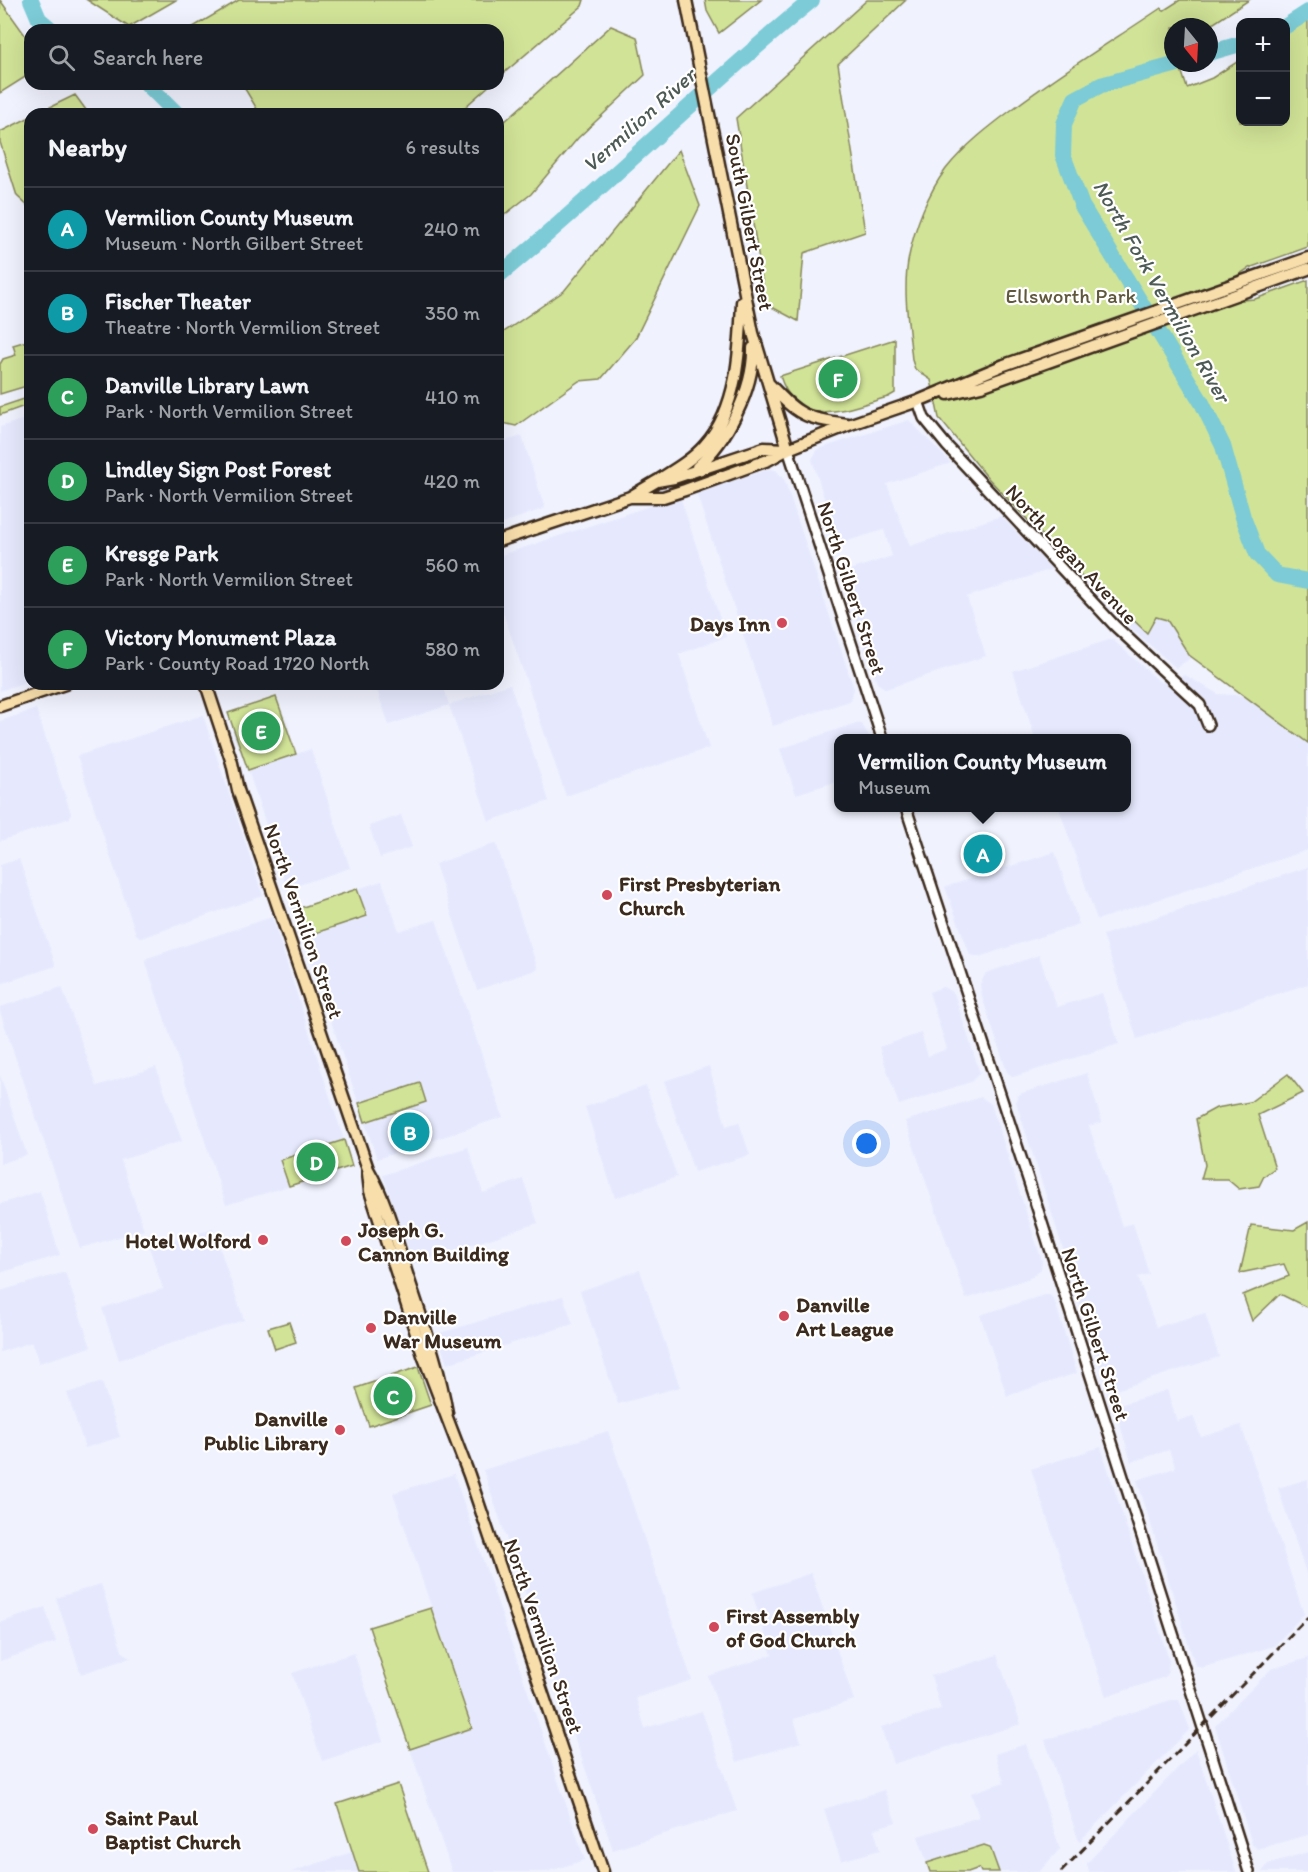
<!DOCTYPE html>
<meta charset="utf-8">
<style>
:root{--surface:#171b24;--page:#242831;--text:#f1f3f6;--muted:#9ea1a6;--line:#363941;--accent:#d1495b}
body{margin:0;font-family:Itim,sans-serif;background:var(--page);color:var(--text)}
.controls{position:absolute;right:18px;top:18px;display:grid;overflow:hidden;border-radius:12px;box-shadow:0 6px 24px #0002}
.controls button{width:54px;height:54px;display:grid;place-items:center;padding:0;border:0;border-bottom:2px solid var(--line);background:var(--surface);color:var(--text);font:30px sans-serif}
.compass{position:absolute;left:1164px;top:18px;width:54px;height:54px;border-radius:50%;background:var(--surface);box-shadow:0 6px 24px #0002;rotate:162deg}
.you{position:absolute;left:867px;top:1144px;width:21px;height:21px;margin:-15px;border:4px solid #fff;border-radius:50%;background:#1a73e8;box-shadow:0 0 0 9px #1a73e833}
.badge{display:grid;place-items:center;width:39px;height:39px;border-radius:50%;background:var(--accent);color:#fff;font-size:20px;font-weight:700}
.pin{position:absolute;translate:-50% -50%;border:3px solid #fff;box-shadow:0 2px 6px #0006}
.popup{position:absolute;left:834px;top:734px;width:297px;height:78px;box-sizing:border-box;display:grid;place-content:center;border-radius:12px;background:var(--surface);filter:drop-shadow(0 2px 4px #0005);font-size:20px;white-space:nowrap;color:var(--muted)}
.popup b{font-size:22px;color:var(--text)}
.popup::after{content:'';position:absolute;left:50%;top:100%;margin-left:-12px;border:12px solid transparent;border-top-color:var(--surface)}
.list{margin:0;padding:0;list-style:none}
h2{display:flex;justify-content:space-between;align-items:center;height:78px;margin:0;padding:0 24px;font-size:26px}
h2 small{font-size:20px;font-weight:400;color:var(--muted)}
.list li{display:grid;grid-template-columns:39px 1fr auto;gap:18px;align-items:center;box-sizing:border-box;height:84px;padding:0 24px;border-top:2px solid var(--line)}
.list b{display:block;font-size:22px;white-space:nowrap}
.list p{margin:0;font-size:20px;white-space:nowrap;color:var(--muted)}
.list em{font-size:20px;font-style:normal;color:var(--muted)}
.icon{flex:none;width:33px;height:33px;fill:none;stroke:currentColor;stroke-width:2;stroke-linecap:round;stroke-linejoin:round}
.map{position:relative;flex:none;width:1308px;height:1872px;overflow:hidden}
.search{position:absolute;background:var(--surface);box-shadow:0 6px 24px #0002;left:24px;top:24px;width:480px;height:66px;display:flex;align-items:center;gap:15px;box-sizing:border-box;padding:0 21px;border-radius:18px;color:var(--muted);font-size:22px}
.panel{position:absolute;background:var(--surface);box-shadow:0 6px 24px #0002;left:24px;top:108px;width:480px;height:582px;border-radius:18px}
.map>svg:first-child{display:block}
</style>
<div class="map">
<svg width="1308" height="1872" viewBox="0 0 1308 1872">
<rect width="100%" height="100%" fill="#f0f2fe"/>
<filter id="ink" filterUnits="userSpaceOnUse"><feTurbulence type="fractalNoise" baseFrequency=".0167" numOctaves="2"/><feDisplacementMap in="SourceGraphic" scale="12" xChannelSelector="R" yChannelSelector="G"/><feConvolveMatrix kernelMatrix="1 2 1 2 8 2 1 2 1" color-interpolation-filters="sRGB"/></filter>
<g filter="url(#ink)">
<path fill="#e6e9fd" d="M30 417V680L0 691V427Z
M909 420 951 463 887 484 910 546 1001 516 1052 569 967 597 986 656 886 689 877 683 841 573 892 556 884 530 834 545 831 521 812 459 818 449Z
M522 436 545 508 498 525V443Z
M769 469 776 470 785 481 854 689 850 701 773 726 696 492Z
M680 496 726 637 679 654 709 748 566 796 498 598V556Z
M1143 594 1201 651 1176 668 1126 624 1117 614Z
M1112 639 1161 683 1185 675 1218 694 1265 697 1308 732V850L1097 920 1059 808H1127V738H1035L1013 671Z
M375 684H443L449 705 510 684 549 801 489 821 449 705 389 725Z
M36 709 71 813 70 818 0 841V721Z
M203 715 263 896 141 938 136 934 77 756Z
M856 723 862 724 870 738H839V781L796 794 780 749Z
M311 749 350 868 287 889 248 770Z
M401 815 412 847 380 858 369 826Z
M496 843 538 969 477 990 435 864Z
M1055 852 1079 924 979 957 970 955 945 887Z
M19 859 56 966 0 984V865Z
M1308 867V984L1137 1039 1103 935Z
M382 881 399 931 436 920 503 1117 377 1159 303 937 366 916 357 889Z
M272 917 344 1140 281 1160 289 1186 226 1205 146 963 147 958Z
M1039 955 1057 1007 1102 993 1119 1044 1013 1077 1007 1072 982 997 980 984 986 973Z
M62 987 97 1086 156 1067 182 1141 121 1160 144 1230 80 1248 0 1012V1007Z
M943 987 954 993 980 1073 971 1082 899 1105 879 1047 921 1033 928 1056 947 1049 929 992Z
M709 1066 726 1126 739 1122 750 1155 694 1172 664 1081Z
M1087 1073 1102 1122 1089 1126 1122 1226 1133 1223 1149 1274 1138 1277 1156 1327 1205 1313 1219 1357 1116 1390 1110 1388 1106 1383 1016 1102 1017 1096 1022 1093Z
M0 1075 27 1155 0 1164Z
M646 1086 677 1177 615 1198 585 1107Z
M981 1097 991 1104 1042 1261 1041 1269 1030 1278 966 1299 905 1121Z
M468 1147 483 1193 523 1179 538 1223 413 1264 383 1175Z
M40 1191 60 1255 0 1273V1204Z
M213 1228 244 1320 119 1360 102 1308 163 1289 149 1247Z
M640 1270 680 1387 618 1404 580 1291Z
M65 1272 91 1347 39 1363 32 1342 0 1352V1291Z
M1044 1295H1050L1055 1302 1077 1373 1007 1396 980 1315Z
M563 1296 573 1324 447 1364 437 1334Z
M102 1382 120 1437 85 1448 67 1393Z
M1167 1390 1177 1421 1193 1416 1201 1437 1241 1425 1304 1614 1274 1646 1201 1668 1195 1665 1137 1480 1175 1468V1466L1169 1450 1131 1462 1116 1411 1120 1405Z
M608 1431 692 1680 636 1698 645 1728 702 1711 737 1811 613 1850 483 1470Z
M1101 1447 1169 1660 1168 1672 1165 1677 1106 1697 1031 1469Z
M454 1474 585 1860 546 1872H452L410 1749 472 1728 393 1493Z
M1308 1479V1579L1278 1488Z
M811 1573 854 1700 794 1719 801 1742 737 1762 708 1676 772 1655 752 1593Z
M101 1584 122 1651 130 1658 81 1674 56 1598Z
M45 1607 56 1642 0 1661V1623Z
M354 1653 383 1741 322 1761 292 1673Z
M997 1655 1021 1724 893 1764 881 1727 941 1709 931 1676Z
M1308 1658V1835L1257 1849 1252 1844 1215 1726 1271 1669Z
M1171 1700H1179L1190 1729 1079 1842 1045 1740Z
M1026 1744 1060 1849 1039 1872H999L989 1843 927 1863 918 1836 979 1817 971 1793 1004 1782 995 1754Z
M1196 1749 1236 1872H1089L1087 1863Z
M884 1790 896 1822 874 1829 880 1850 841 1861 824 1809Z
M352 1852 359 1872H291Z
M1308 1852V1872H1262L1268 1864Z"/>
<path fill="#d1e397" stroke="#86865a" stroke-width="1.5" d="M0 0 30 42V74L0 93Z
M87 0H176L129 27Z
M239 0H584L582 6 498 78V30H188Z
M705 0H761L719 33 707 11Z
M867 0H906L838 64 865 232 804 253 798 321 766 304 736 118Z
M1180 0H1249L1208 27H1173V63H1179L1187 88 1212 78 1240 60V122H1286V32L1308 19V247L1249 268 1235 277 1243 300 1255 299 1308 280V743L1189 655 1167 620 1156 617 1147 633 1123 610 1117 614 1118 607 1094 583 1083 578 988 478 939 418 931 380 915 369 912 360C909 326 902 290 909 256 915 226 928 193 946 169 965 145 990 126 1014 108 1062 72 1112 41 1161 8L1163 11Z
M611 26 637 37 645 75 578 138 531 194 498 220V123L504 122Z
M242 84H491L457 114H260Z
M75 95 89 114H36Z
M30 117V208L17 196 0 142V132Z
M679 150 700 206 635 339 601 379 579 381 516 426 498 422V336L564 291Z
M895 339V393L888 397C848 408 798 432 780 376Z
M30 340V385L0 394V364L3 359 16 355 13 345Z
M30 397V404L0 415V407Z
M276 697 296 754 248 770 228 713Z
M357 889 367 916 303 937 294 910Z
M1288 1074 1303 1093 1258 1115 1275 1168 1264 1176 1259 1186 1239 1189 1227 1179H1201L1205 1165 1196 1119 1216 1108 1250 1102Z
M420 1083 426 1102 365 1122 359 1103Z
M344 1140 352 1166 289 1186 280 1160Z
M1308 1222V1306L1306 1307 1280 1294 1252 1321 1243 1295 1289 1276 1284 1264 1240 1273 1251 1225 1294 1230Z
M289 1322 296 1342 275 1349 268 1328Z
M418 1367 431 1405 369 1426 356 1388Z
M431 1608 472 1728 410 1749 369 1627Z
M398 1784 428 1872H359L337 1804Z
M984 1845 990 1847 999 1872H981L979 1868 968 1872H930L927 1863Z"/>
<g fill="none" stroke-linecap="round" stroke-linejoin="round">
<path stroke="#7bcbd6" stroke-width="16" d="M31 0 39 19 52 30
M1286 26 1308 12
M1209 53 1240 44
M1181 63 1101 85 1075 99 1064 124 1063 155 1082 206 1202 403 1223 446 1243 517 1257 554 1277 575 1308 581
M147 84 177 114
M498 276C606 187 704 88 812 0"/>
<g stroke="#3b2a1e" stroke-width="14">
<path id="secondary" d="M918 401 924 418 947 446 1115 626 1200 705 1208 725
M788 449 882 738
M906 808 1028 1179 1249 1872"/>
</g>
<g stroke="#3b2a1e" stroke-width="15">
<path id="primary" d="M686 0 753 333 788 449
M769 384C799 416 804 418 847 424
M948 394 981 386 1308 269
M697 467C727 441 754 389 753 348
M660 479C676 469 693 459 705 445 738 408 740 349 742 302
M630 497H663L685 490 768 460 788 449 851 424 918 401 1004 365 1308 258
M498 541 630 497 657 481 674 478 764 448 787 449
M206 684 232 763 238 790 368 1169C387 1202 396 1239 407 1274 422 1320 439 1365 447 1413
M0 706 65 684
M368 1173 370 1191 423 1355 469 1475 603 1872"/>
</g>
<use href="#secondary" stroke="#fff" stroke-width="9"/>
<use href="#primary" stroke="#f8deab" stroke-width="10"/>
<path stroke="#3b2a1e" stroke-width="3" stroke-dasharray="9 4.5" stroke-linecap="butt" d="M1061 1872 1308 1617"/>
</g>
</g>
<g fill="#d1495b" stroke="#fff" stroke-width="2">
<circle cx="782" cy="623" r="6"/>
<circle cx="607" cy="895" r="6"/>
<circle cx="263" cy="1240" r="6"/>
<circle cx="346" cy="1241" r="6"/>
<circle cx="784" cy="1316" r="6"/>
<circle cx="371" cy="1328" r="6"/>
<circle cx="340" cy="1430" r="6"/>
<circle cx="714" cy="1627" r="6"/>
<circle cx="93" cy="1829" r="6"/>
</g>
<g text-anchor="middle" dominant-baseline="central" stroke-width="4.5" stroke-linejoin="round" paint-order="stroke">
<g font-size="21" fill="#3b2a1e" stroke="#fff">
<text transform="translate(750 222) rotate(79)">South Gilbert Street</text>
<text transform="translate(1072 554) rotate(47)">North Logan Avenue</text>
<text transform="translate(852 588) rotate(72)">North Gilbert Street</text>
<text transform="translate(304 921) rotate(71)">North Vermilion Street</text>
<text transform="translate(1096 1334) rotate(72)">North Gilbert Street</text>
<text transform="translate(544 1636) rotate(71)">North Vermilion Street</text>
</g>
<g font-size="21" fill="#60583c" stroke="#fff">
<text x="1071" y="295">Ellsworth Park</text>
</g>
<g font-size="21" font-weight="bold" fill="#3b2a1e" stroke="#fff" text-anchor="start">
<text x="770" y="623" text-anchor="end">Days Inn</text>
<text x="619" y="883">First Presbyterian<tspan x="619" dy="24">Church</tspan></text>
<text x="358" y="1229">Joseph G.<tspan x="358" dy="24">Cannon Building</tspan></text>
<text x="251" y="1240" text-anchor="end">Hotel Wolford</text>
<text x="796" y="1304">Danville<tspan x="796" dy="24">Art League</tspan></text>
<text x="383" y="1316">Danville<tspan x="383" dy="24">War Museum</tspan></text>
<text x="328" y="1418" text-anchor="end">Danville<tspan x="328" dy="24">Public Library</tspan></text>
<text x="726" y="1615">First Assembly<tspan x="726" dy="24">of God Church</tspan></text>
<text x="105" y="1817">Saint Paul<tspan x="105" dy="24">Baptist Church</tspan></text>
</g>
<g font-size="22" font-style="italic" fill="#4e5a55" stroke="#fff">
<text transform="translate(639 120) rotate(-42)">Vermilion River</text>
<text transform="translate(1162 291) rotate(60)">North Fork Vermilion River</text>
</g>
</g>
</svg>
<div class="controls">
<button>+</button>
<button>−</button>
</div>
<svg class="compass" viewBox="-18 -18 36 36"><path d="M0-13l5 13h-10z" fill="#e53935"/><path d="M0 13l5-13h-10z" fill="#9ea1a6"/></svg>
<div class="you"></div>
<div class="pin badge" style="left:983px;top:854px;background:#0f9aa8">A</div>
<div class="popup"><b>Vermilion County Museum</b>Museum</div>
<div class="pin badge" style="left:410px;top:1132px;background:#0f9aa8">B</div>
<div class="pin badge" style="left:393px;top:1396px;background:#2e9e5b">C</div>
<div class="pin badge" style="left:316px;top:1162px;background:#2e9e5b">D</div>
<div class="pin badge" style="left:261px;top:731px;background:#2e9e5b">E</div>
<div class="pin badge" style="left:838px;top:379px;background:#2e9e5b">F</div>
<div class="search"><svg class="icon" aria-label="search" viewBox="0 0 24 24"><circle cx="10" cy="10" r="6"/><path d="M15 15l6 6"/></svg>Search here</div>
<section class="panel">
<h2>Nearby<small>6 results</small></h2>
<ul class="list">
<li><span class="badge" style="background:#0f9aa8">A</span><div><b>Vermilion County Museum</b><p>Museum · North Gilbert Street</p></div><em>240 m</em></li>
<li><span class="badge" style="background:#0f9aa8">B</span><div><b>Fischer Theater</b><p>Theatre · North Vermilion Street</p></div><em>350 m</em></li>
<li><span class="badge" style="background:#2e9e5b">C</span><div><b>Danville Library Lawn</b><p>Park · North Vermilion Street</p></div><em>410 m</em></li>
<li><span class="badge" style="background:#2e9e5b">D</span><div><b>Lindley Sign Post Forest</b><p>Park · North Vermilion Street</p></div><em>420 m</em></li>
<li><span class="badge" style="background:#2e9e5b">E</span><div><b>Kresge Park</b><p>Park · North Vermilion Street</p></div><em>560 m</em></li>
<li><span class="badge" style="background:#2e9e5b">F</span><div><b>Victory Monument Plaza</b><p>Park · County Road 1720 North</p></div><em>580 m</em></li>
</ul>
</section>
</div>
